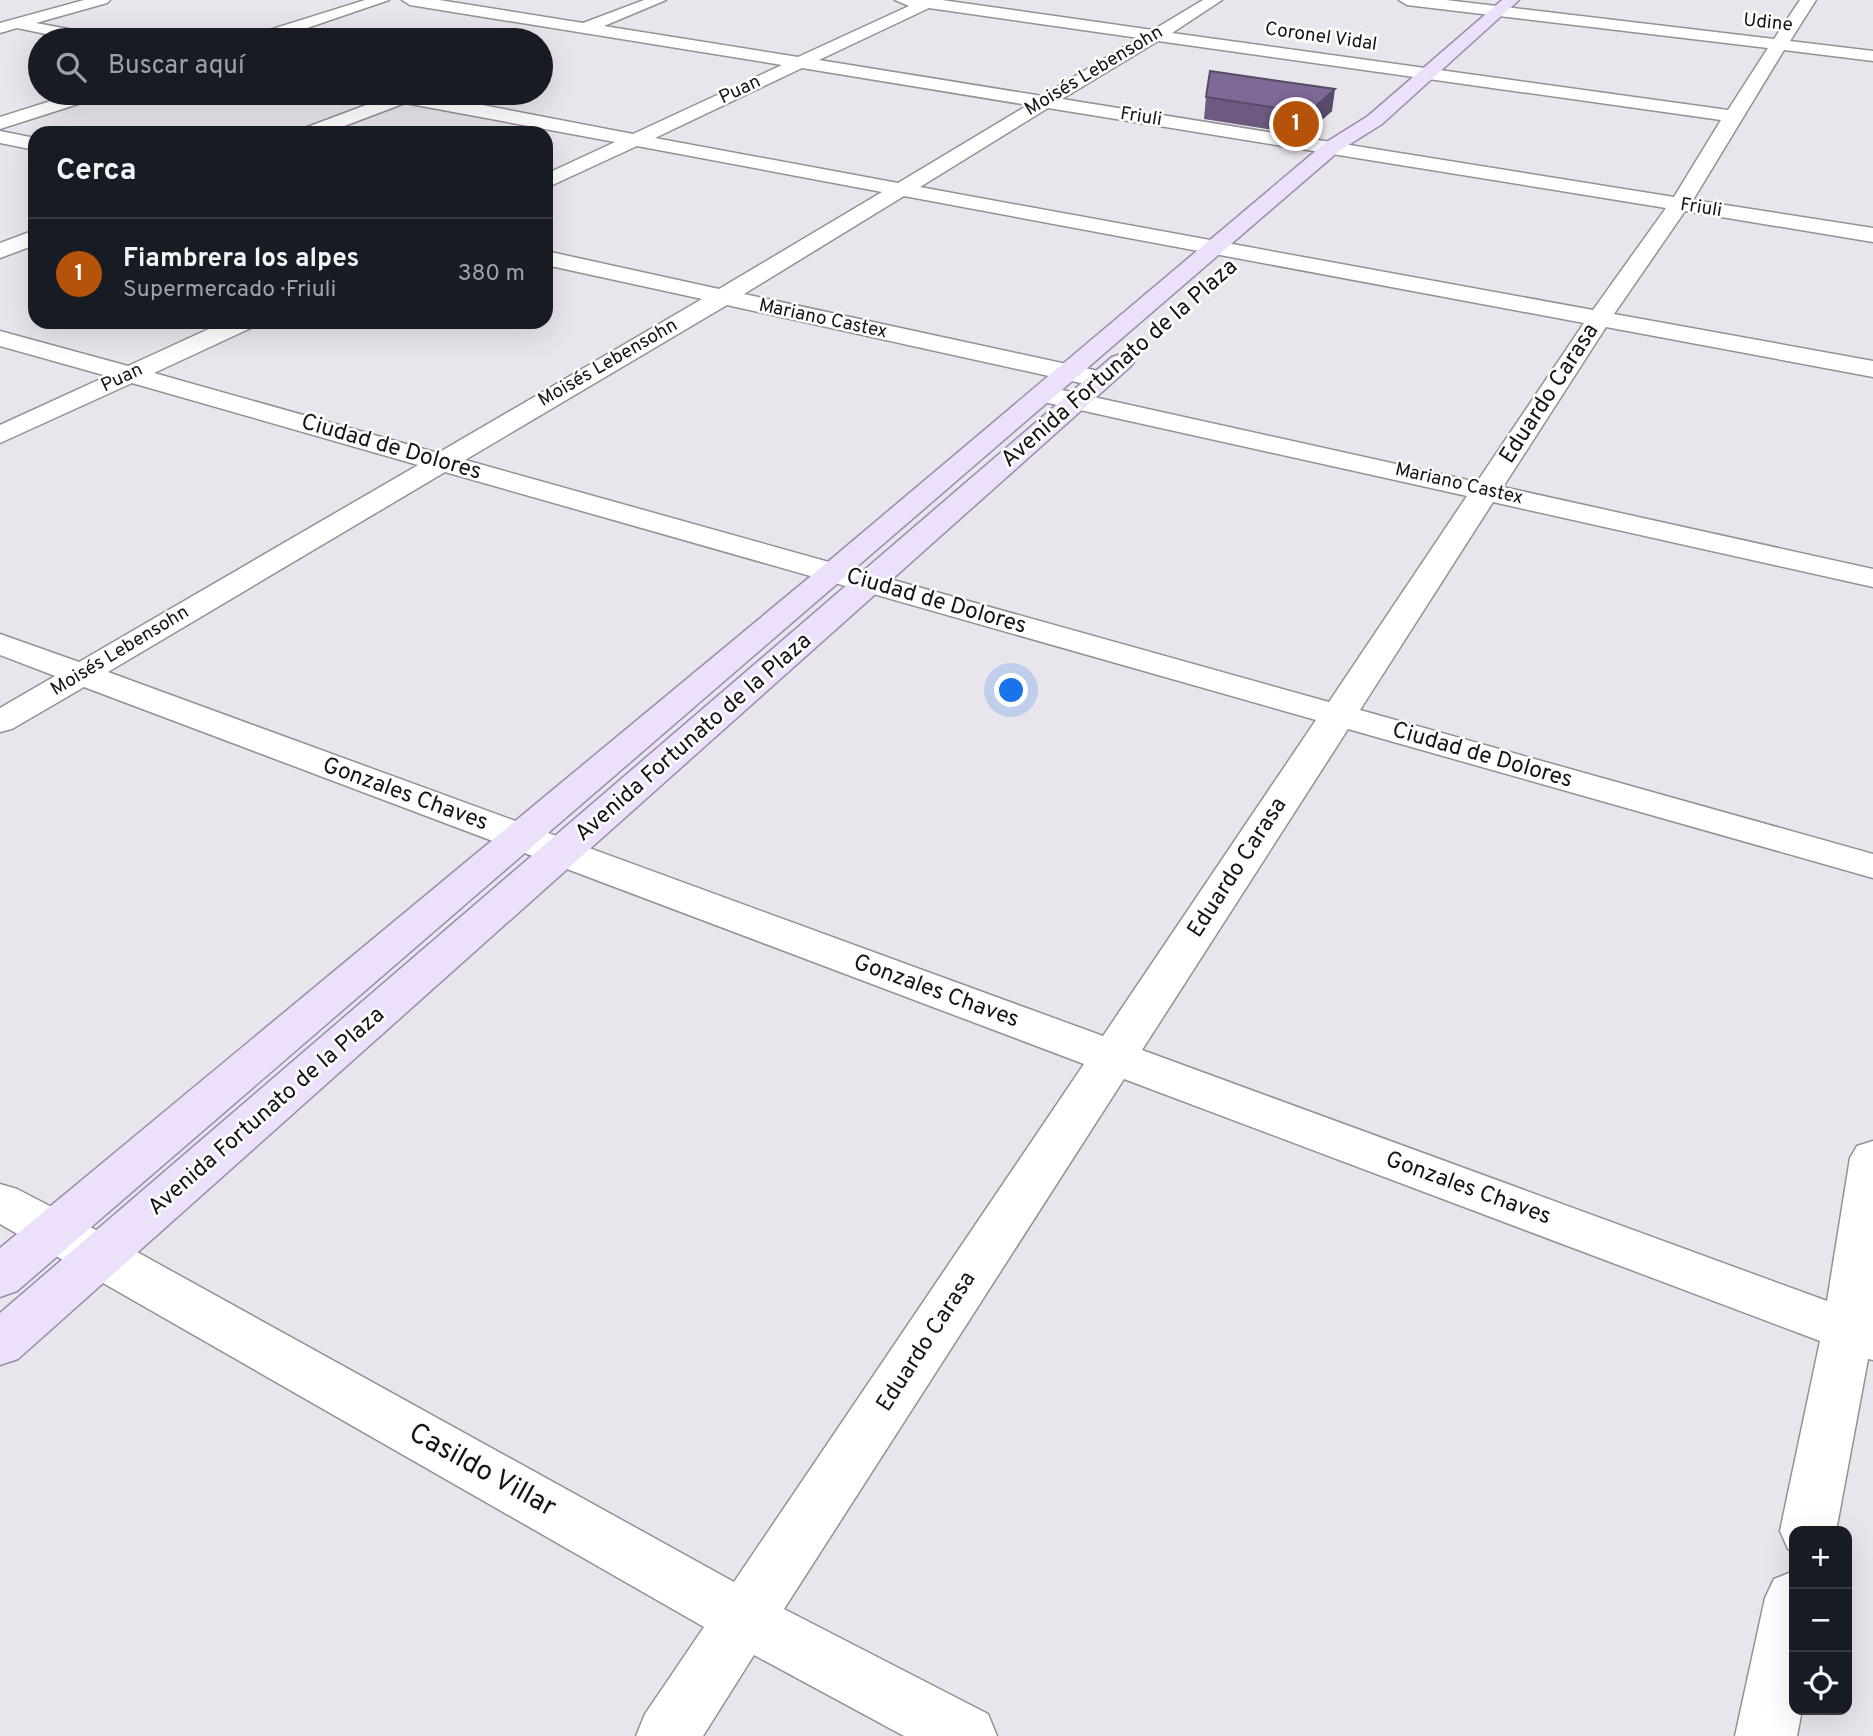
<!DOCTYPE html>
<html lang="es">
<meta charset="utf-8">
<style>
:root{--surface:#171b24;--page:#242831;--text:#f1f3f6;--muted:#9ea1a6;--line:#363941;--accent:#b45309}
body{margin:0;font-family:Overpass,sans-serif;background:var(--page);color:var(--text)}
.controls{position:absolute;right:21px;bottom:21px;display:grid;overflow:hidden;border-radius:14px;box-shadow:0 7px 28px #0002}
.controls button{width:63px;height:63px;display:grid;place-items:center;padding:0;border:0;border-bottom:2px solid var(--line);background:var(--surface);color:var(--text);font:35px sans-serif}
.you{position:absolute;left:1012px;top:691px;width:24px;height:24px;margin:-18px;border:5px solid #fff;border-radius:50%;background:#1a73e8;box-shadow:0 0 0 10px #1a73e833}
.badge{display:grid;place-items:center;width:46px;height:46px;border-radius:50%;background:var(--accent);color:#fff;font-size:23px;font-weight:700}
.pin{position:absolute;translate:-50% -50%;border:4px solid #fff;box-shadow:0 2px 7px #0006}
.list{margin:0;padding:0;list-style:none}
h2{display:flex;justify-content:space-between;align-items:center;height:91px;margin:0;padding:0 28px;font-size:30px}
h2 small{font-size:23px;font-weight:400;color:var(--muted)}
.list li{display:grid;grid-template-columns:46px 1fr auto;gap:21px;align-items:center;box-sizing:border-box;height:112px;padding:0 28px;border-top:2px solid var(--line)}
.list b{display:block;font-size:26px;white-space:nowrap}
.list p{margin:0;font-size:23px;white-space:nowrap;color:var(--muted)}
.list em{font-size:23px;font-style:normal;color:var(--muted)}
.icon{flex:none;width:38px;height:38px;fill:none;stroke:currentColor;stroke-width:2;stroke-linecap:round;stroke-linejoin:round}
.map{position:relative;flex:none;width:1873px;height:1736px;overflow:hidden}
.search{position:absolute;background:var(--surface);box-shadow:0 7px 28px #0002;left:28px;top:28px;width:525px;height:77px;display:flex;align-items:center;gap:18px;box-sizing:border-box;padding:0 24px;border-radius:38px;color:var(--muted);font-size:26px}
.panel{position:absolute;background:var(--surface);box-shadow:0 7px 28px #0002;left:28px;top:126px;width:525px;height:203px;border-radius:21px}
.map>svg:first-child{display:block}
</style>
<div class="map">
<svg width="1873" height="1736" viewBox="0 0 1873 1736">
<rect width="100%" height="100%" fill="#e8e5ed"/>
<g fill="none" stroke-linecap="round" stroke-linejoin="round">
<g stroke="#939097" stroke-width="3">
<path id="minor" d="M84 0H110L107 3 36 23 101 35 109 40H75L17 28 0 33V23Z
M365 0H389L272 40H248L250 36Z
M402 0H439L583 23 644 0H666L604 26 798 57 909 6 895 0H942L1153 30 1203 0H1222L1172 33 1728 110 1768 48 1407 5 1399 0H1446L1774 39 1800 0H1816L1790 41 1873 51V61L1784 50 1693 200 1873 228V242L1685 211 1614 314 1873 361V377L1606 327 1503 487 1873 569V587L1493 502 1360 710 1873 854V878L1348 729 1142 1050 1827 1301 1850 1158 1857 1146 1873 1141V1360L1868 1359 1836 1531H1794V1551L1788 1549 1780 1531 1820 1341 1124 1079 784 1609 988 1714 997 1736H904L754 1655 703 1736H636L645 1714 704 1627 0 1224V1184L17 1189 119 1242 734 1582 1084 1064 84 687 12 729 0 732V708L55 676 0 655V634L79 662 418 465 132 383 0 443V425L107 376 0 346V331L128 366 224 322H256L253 327 154 373 438 453 702 299 546 265V251L719 289 882 192 637 146 546 188V174L615 142 405 103 326 133H299L302 129 382 99 371 93H420L633 134 782 65 410 5ZM929 8 1139 38 1042 96 819 60ZM1158 41 1721 120 1674 197 1062 99ZM802 68 1028 105 898 183 655 138ZM1048 108 1666 208 1593 310 920 187ZM904 196 1584 323 1477 482 1044 386 1035 388 1031 394 1035 400 1467 496 1329 702 465 460 727 305 1094 386 1103 383 1107 378 1103 373 1094 370 744 294ZM445 472 1316 720 1103 1036 108 672Z
M76 93H103L100 97 0 129V117Z
M0 131 35 138V150L0 143Z
M35 230V245L0 258V243Z
M1794 1571V1710H1802L1797 1736H1735L1765 1598 1774 1579Z"/>
</g>
<g stroke="#998caa" stroke-width="3">
<path id="major" d="M1502 0H1519L1382 124 1339 151 17 1291 0 1297V1248L823 566 1325 143 1368 116Z
M1121 354 1130 357 1134 362 1130 367 18 1359 0 1365V1313L1112 357Z"/>
</g>
<use href="#minor" fill="#fff" fill-rule="evenodd"/>
<use href="#major" fill="#ece0fb" fill-rule="evenodd"/>
</g>
<path fill="#6c5a81" d="M1206 97 1332 111 1305 135 1204 119Z"/>
<path fill="#584a69" d="M1335 89 1332 111 1305 135 1308 113Z"/>
<path fill="#7e6996" stroke="#584a69" stroke-width="2" d="M1210 71 1335 89 1308 113 1206 97Z"/>
<g text-anchor="middle" dominant-baseline="central" stroke-width="5" stroke-linejoin="round" paint-order="stroke">
<g font-size="19" fill="#151416" stroke="#fff">
<text transform="translate(1768 23) rotate(6)">Udine</text>
<text transform="translate(1321 37) rotate(8)">Coronel Vidal</text>
<text transform="translate(1094 71) rotate(-31)">Moisés Lebensohn</text>
<text transform="translate(740 90) rotate(-25)">Puan</text>
<text transform="translate(1141 117) rotate(9)">Friuli</text>
<text transform="translate(1701 208) rotate(9)">Friuli</text>
<text transform="translate(823 319) rotate(12)">Mariano Castex</text>
<text transform="translate(608 363) rotate(-30)">Moisés Lebensohn</text>
<text transform="translate(122 378) rotate(-25)">Puan</text>
<text transform="translate(1459 484) rotate(13)">Mariano Castex</text>
<text transform="translate(120 651) rotate(-31)">Moisés Lebensohn</text>
</g>
<g font-size="23" fill="#151416" stroke="#fff">
<text transform="translate(1120 364) rotate(-41)">Avenida Fortunato de la Plaza</text>
<text transform="translate(1550 394) rotate(-57)">Eduardo Carasa</text>
<text transform="translate(391 448) rotate(16)">Ciudad de Dolores</text>
<text transform="translate(936 602) rotate(16)">Ciudad de Dolores</text>
<text transform="translate(694 738) rotate(-41)">Avenida Fortunato de la Plaza</text>
<text transform="translate(1482 756) rotate(16)">Ciudad de Dolores</text>
<text transform="translate(405 795) rotate(20)">Gonzales Chaves</text>
<text transform="translate(1238 868) rotate(-57)">Eduardo Carasa</text>
<text transform="translate(936 992) rotate(20)">Gonzales Chaves</text>
<text transform="translate(267 1112) rotate(-41)">Avenida Fortunato de la Plaza</text>
<text transform="translate(1468 1189) rotate(20)">Gonzales Chaves</text>
<text transform="translate(927 1342) rotate(-57)">Eduardo Carasa</text>
</g>
<g font-size="28" fill="#151416" stroke="#fff">
<text transform="translate(482 1471) rotate(29)">Casildo Villar</text>
</g>
</g>
</svg>
<div class="controls">
<button>+</button>
<button>−</button>
<button><svg class="icon" aria-label="locate" viewBox="0 0 24 24"><circle cx="12" cy="12" r="6"/><path d="M12 2v4M12 18v4M2 12h4M18 12h4"/></svg></button>
</div>
<div class="you"></div>
<div class="pin badge" style="left:1296px;top:124px">1</div>
<div class="search"><svg class="icon" aria-label="search" viewBox="0 0 24 24"><circle cx="10" cy="10" r="6"/><path d="M15 15l6 6"/></svg>Buscar aquí</div>
<section class="panel">
<h2>Cerca<small></small></h2>
<ul class="list">
<li><span class="badge">1</span><div><b>Fiambrera los alpes</b><p>Supermercado · Friuli</p></div><em>380 m</em></li>
</ul>
</section>
</div>
